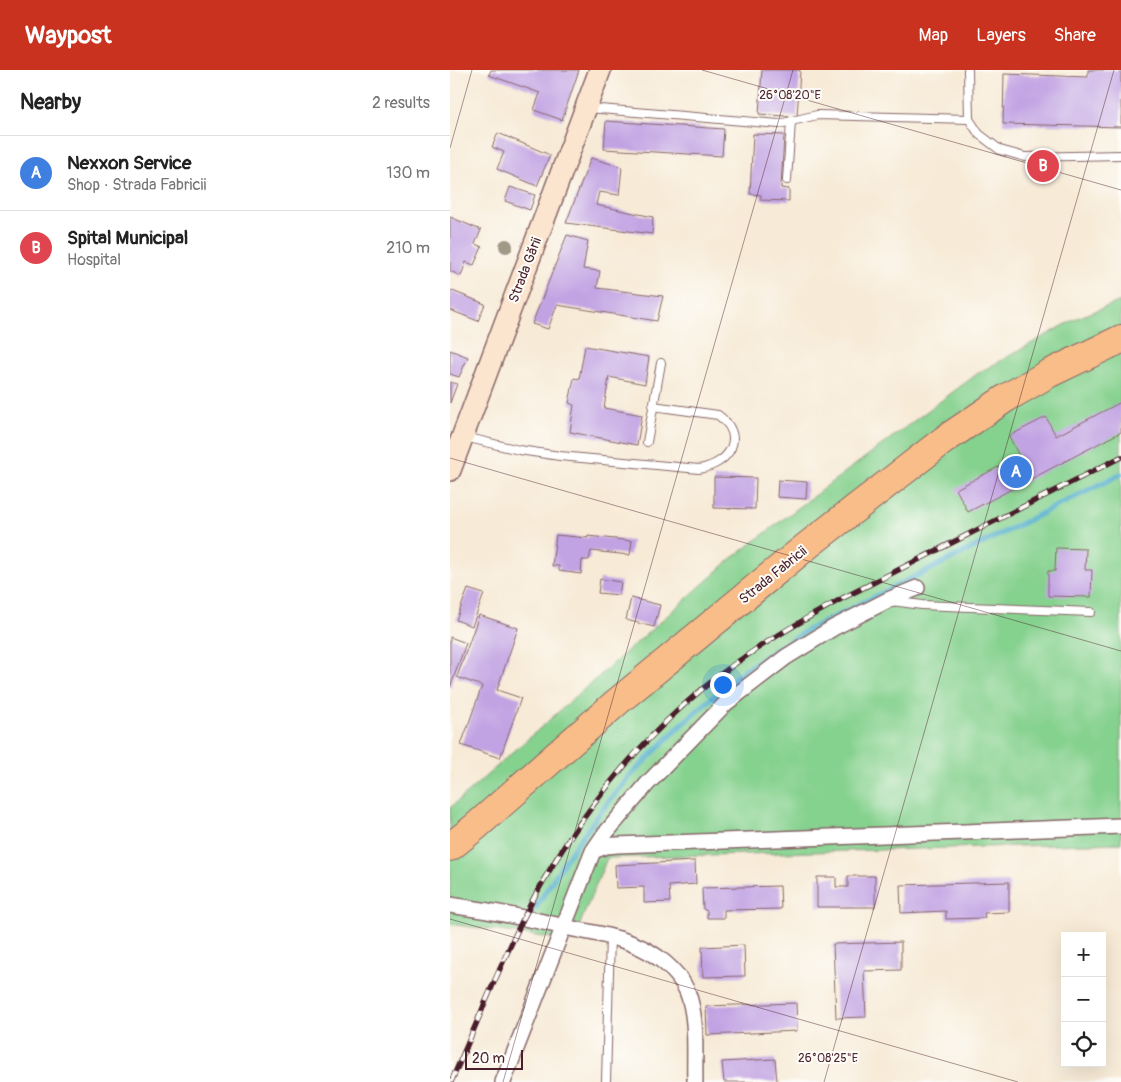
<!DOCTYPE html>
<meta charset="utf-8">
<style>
:root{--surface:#fff;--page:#f6f6f6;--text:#222;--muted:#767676;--line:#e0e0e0;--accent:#c8321e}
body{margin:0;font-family:Pangolin,sans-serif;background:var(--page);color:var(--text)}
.controls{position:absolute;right:15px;bottom:15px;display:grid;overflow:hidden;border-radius:0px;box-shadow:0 5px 20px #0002}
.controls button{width:45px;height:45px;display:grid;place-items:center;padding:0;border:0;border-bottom:1px solid var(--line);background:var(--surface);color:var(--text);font:25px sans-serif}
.scale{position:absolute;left:15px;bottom:12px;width:58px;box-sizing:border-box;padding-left:5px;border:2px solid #4a1f2b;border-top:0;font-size:14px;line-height:18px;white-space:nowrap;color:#4a1f2b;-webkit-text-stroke:4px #fdfcf7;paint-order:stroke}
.you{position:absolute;left:272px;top:614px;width:18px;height:18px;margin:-12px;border:4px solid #fff;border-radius:50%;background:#1a73e8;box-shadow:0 0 0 8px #1a73e833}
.badge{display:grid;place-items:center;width:32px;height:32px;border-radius:50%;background:var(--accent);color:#fff;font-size:16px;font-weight:700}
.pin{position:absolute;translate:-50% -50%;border:2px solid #fff;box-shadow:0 1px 5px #0006}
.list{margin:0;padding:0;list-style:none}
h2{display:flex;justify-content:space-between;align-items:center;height:65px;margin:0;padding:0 20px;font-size:21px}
h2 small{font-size:16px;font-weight:400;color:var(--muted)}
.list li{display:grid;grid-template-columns:32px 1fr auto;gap:15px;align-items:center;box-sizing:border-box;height:75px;padding:0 20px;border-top:1px solid var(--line)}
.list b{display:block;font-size:19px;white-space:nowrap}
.list p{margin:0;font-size:16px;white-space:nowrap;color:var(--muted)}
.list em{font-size:16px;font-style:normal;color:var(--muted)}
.icon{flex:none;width:28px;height:28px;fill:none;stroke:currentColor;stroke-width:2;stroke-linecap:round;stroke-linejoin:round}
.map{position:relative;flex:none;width:671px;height:1012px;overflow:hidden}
header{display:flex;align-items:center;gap:30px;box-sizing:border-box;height:70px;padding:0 25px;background:var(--accent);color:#fff}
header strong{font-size:24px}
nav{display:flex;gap:28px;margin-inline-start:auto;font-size:18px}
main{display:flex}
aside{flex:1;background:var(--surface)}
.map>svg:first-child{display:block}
</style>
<header>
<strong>Waypost</strong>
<nav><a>Map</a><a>Layers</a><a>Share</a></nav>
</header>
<main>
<aside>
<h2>Nearby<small>2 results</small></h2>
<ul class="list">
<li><span class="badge" style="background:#3f7fe0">A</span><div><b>Nexxon Service</b><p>Shop · Strada Fabricii</p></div><em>130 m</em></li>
<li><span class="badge" style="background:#e0444e">B</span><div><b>Spital Municipal</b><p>Hospital</p></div><em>210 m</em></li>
</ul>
</aside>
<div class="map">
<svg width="671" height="1012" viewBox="0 0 671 1012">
<rect width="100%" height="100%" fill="#fdfcf7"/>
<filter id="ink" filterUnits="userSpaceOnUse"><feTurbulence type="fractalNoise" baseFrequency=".02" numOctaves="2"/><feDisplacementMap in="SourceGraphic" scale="10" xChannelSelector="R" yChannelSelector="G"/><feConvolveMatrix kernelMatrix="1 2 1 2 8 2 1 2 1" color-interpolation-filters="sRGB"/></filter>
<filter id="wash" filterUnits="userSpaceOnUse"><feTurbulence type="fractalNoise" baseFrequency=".0096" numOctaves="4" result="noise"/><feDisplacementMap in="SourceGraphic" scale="20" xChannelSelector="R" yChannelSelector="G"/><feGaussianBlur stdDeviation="1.12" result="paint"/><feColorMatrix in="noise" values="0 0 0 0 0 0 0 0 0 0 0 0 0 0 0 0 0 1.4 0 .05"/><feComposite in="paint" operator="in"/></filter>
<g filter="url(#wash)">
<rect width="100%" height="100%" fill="#f7ead6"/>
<path fill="#85d18e" stroke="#68785c" d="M671 231V773L157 788 123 871 0 854V738L280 490 382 412 527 304 627 248Z"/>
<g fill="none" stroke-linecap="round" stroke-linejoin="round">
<path stroke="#4aabc9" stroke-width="5.5" d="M85 839 116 789 151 741 179 707 231 655 294 600 356 561 671 404"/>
</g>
<g id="blocks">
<path fill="#c1a3e3" d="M41 0H129L112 50 84 40 90 23 39 5Z
M312 0H350L347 47 309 44Z
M638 0H671V57L553 54 554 4 638 7Z
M156 51 274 59 272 86 154 79Z
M48 63 100 85 87 116 47 99 54 82 42 77Z
M303 64 334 65 331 118 339 119V131L311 130V125L300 124Z
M141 88 172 97 169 125 149 122 146 135 203 147 202 164 116 153Z
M60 117 85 125 80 140 55 131Z
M0 147 31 160 25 174 32 177 24 195 16 192 11 206 0 201Z
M117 165 138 171 133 199 150 201 147 218 213 226 207 251 107 235 98 259 82 254Z
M0 220 35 234 28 251 0 240Z
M135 276 199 287 195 314 159 307 154 338 192 345 187 375 120 362 124 335 119 333 124 308 129 309Z
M0 280 18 287 9 307 0 304Z
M0 312 7 314 0 333Z
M671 332V362L518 442 506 419 569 386 559 366 596 347 606 366Z
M264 407 306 408 305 439 264 438Z
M328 410 357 412 356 429 327 427Z
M106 465 138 468V466L182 471 180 485 141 481 139 490H132L131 504 109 501V496H102Z
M606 478 636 479 635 500H642L641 527 598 526V501H605Z
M150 509 171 512 169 525 148 523Z
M18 519 34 524 22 556 6 550Z
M181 528 210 535 204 557 176 550Z
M29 545 68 558 47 620 71 628 50 688 11 675 32 616 7 607Z
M0 567 16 573 0 618Z
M245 791 246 814 219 816 220 832 194 833V817L166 818 165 795Z
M398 806H425V837H367V807H386V817H398Z
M559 812V842L534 843 535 848 496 849V841L451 843 450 815Z
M330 816 331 839 274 840V848H257V841L253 839 252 818Z
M451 872V900L414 901 416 947 386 948 383 874Z
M294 875 295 906 253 907 252 877Z
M346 933 347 961 257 965 256 936Z
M325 989 327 1012H274L272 992Z"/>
</g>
</g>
<g filter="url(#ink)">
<use href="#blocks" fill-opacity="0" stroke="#876667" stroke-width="1"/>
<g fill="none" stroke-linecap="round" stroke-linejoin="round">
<g stroke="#876667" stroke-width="10">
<path id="lane" d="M518 0 519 49 529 64 550 80 575 87 671 85
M138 38 329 54 367 45 519 49
M337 110 341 52
M15 367 69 380 110 386 249 399C280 394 297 366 268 345L203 336
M197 372 211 293
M442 531 472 535 641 542
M156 1012 160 866"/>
</g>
<g stroke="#876667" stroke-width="18">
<path id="street" d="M143 781 154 765 198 713 276 633 336 587 383 558 438 530 467 518
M0 835C42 841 83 849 124 859 144 863 165 866 183 874 204 882 228 900 237 921 248 949 244 983 245 1012
M53 1012 143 781 156 776 167 775 671 756"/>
</g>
<g stroke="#876667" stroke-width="24">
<path id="secondary" d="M0 400 150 0"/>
</g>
<g stroke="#876667" stroke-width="30">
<path id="highway" d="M0 777 24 758 167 632 358 475 494 370 556 328 598 304 671 269"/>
</g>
<use href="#lane" stroke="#fff" stroke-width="8"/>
<use href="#street" stroke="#fff" stroke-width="15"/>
<use href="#secondary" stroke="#fce5cf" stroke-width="21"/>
<use href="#highway" stroke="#f8bd88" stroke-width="28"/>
<g stroke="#4a1f2b" stroke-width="5.5">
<path id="rail" d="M1 1012C25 958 47 902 73 849 125 744 207 644 305 580 333 561 364 544 393 528L671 387"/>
</g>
<use href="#rail" stroke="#fdfcf7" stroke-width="4" stroke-dasharray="11" stroke-linecap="butt"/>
</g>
<circle fill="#a29888" cx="56" cy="176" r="7"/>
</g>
<path fill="none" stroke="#4a1f2b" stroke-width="1" stroke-opacity="0.45" d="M252 0 671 120M0 78 22 0M0 388 671 581M0 849 568 1012M53 1012 343 0M374 1012 664 0"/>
<g text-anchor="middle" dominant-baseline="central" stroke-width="4" stroke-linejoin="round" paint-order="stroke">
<g font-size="14" fill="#4a1f2b" stroke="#fdfcf7">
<text transform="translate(75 200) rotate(-69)">Strada Gării</text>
<text transform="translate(323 505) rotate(-39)">Strada Fabricii</text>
</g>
</g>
<g font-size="12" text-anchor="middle" fill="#4a1f2b" stroke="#fdfcf7" stroke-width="4" stroke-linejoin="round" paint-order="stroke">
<text x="340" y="29">26°08'20"E</text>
<text x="378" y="992">26°08'25"E</text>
</g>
</svg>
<div class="controls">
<button>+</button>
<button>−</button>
<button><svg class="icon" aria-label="locate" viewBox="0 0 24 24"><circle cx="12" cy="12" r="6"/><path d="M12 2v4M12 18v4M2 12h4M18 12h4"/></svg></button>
</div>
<div class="scale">20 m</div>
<div class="you"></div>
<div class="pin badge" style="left:566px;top:402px;background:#3f7fe0">A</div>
<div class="pin badge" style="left:593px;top:96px;background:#e0444e">B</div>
</div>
</main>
